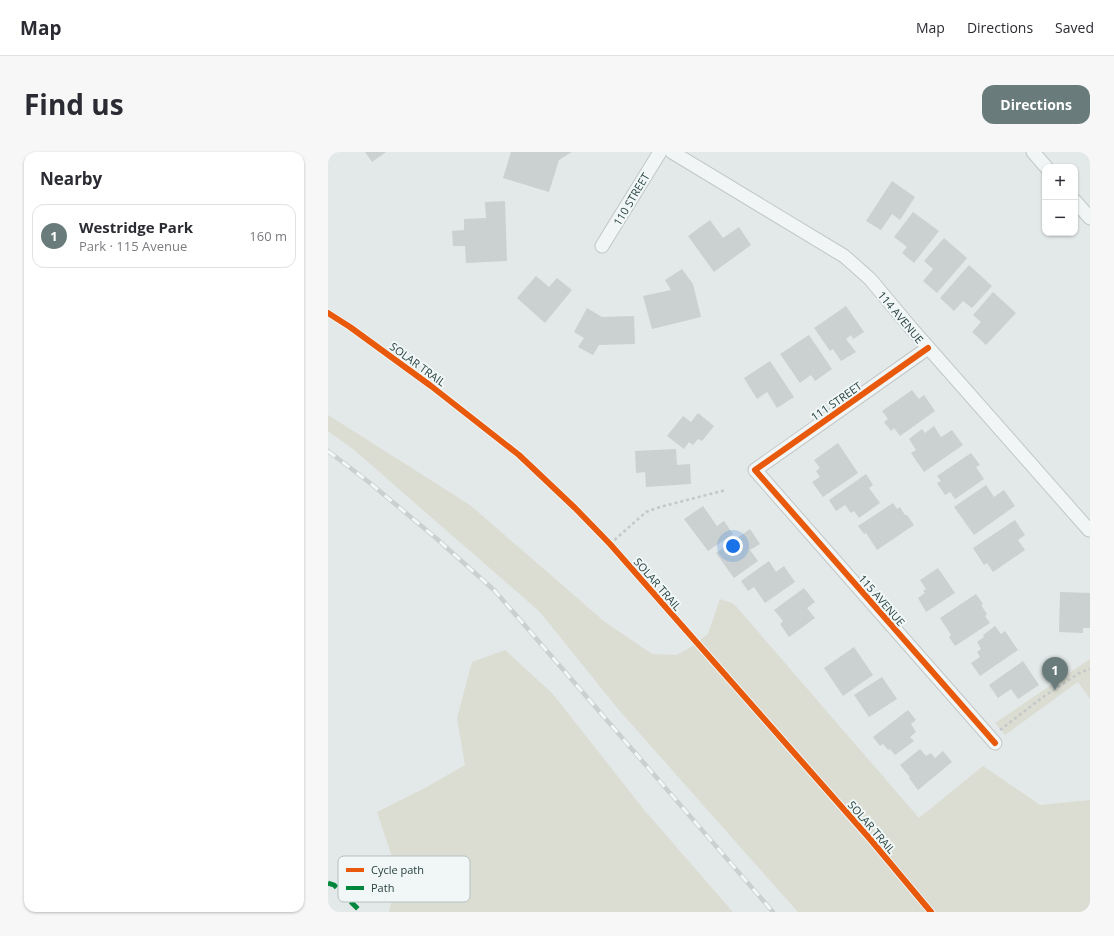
<!DOCTYPE html>
<meta charset="utf-8">
<style>
:root{--surface:#fff;--page:#f7f7f7;--text:#2b2b33;--muted:#7c7c81;--line:#e1e1e2;--accent:#697c7b}
body{margin:0;font-family:"Open Sans",sans-serif;background:var(--page);color:var(--text)}
.controls{position:absolute;right:12px;top:12px;display:grid;overflow:hidden;border-radius:8px;box-shadow:0 1px 3px #0004}
.controls button{width:36px;height:36px;display:grid;place-items:center;padding:0;border:0;border-bottom:1px solid var(--line);background:var(--surface);color:var(--text);font:20px sans-serif}
.you{position:absolute;left:405px;top:394px;width:14px;height:14px;margin:-10px;border:3px solid #fff;border-radius:50%;background:#1a73e8;box-shadow:0 0 0 6px #1a73e833}
.badge{display:grid;place-items:center;width:26px;height:26px;border-radius:50%;background:var(--accent);color:#fff;font-size:13px;font-weight:700}
.pin{position:absolute;translate:-50% -33px;filter:drop-shadow(0 1px 2px #0008)}
.pin::after{content:'';position:absolute;top:21px;width:14px;height:12px;background:inherit;clip-path:polygon(0 0,100% 0,50% 100%)}
.list{margin:0;padding:0;list-style:none}
h2{display:flex;justify-content:space-between;align-items:center;height:52px;margin:0;padding:0 16px;font-size:17px}
h2 small{font-size:13px;font-weight:400;color:var(--muted)}
.list li{display:grid;grid-template-columns:26px 1fr auto;gap:12px;align-items:center;box-sizing:border-box;height:64px;margin:0 8px 8px;padding:0 8px;border:1px solid var(--line);border-radius:12px}
.list b{display:block;font-size:15px;white-space:nowrap}
.list p{margin:0;font-size:13px;white-space:nowrap;color:var(--muted)}
.list em{font-size:13px;font-style:normal;color:var(--muted)}
.map{position:relative;flex:none;width:762px;height:760px;overflow:hidden;border-radius:12px}
header{display:flex;align-items:center;gap:24px;box-sizing:border-box;height:56px;padding:0 20px;background:var(--surface);border-bottom:1px solid var(--line)}
header strong{font-size:19px}
nav{display:flex;gap:22px;margin-inline-start:auto;font-size:14px}
.intro{display:flex;align-items:center;justify-content:space-between;box-sizing:border-box;height:96px;padding:0 24px}
h1{margin:0;font-size:28px}
.button{padding:10px 18px;border-radius:12px;background:var(--accent);color:#fff;font-size:14px;font-weight:700}
main{display:flex;gap:24px;padding:0 24px}
aside{flex:1;background:var(--surface);border-radius:12px;box-shadow:0 1px 3px #0004}
.map>svg:first-child{display:block}
</style>
<header>
<strong>Map</strong>
<nav><a>Map</a><a>Directions</a><a>Saved</a></nav>
</header>
<div class="intro"><h1>Find us</h1><a class="button">Directions</a></div>
<main>
<aside>
<h2>Nearby<small></small></h2>
<ul class="list">
<li><span class="badge">1</span><div><b>Westridge Park</b><p>Park · 115 Avenue</p></div><em>160 m</em></li>
</ul>
</aside>
<div class="map">
<svg width="762" height="760" viewBox="0 0 762 760">
<rect width="100%" height="100%" fill="#e3e8e8"/>
<path fill="#dbddd3" d="M0 263 142 353 277 470 324 502 348 503 360 497 380 482 392 447 406 452 591 666 655 614 712 653 762 648V760H470L290 557 212 460 25 297 0 279Z
M177 498 224 541 317 659 405 760H61L67 737V714L49 660 97 636 137 613 129 566 144 510Z
M762 507V547L750 530 677 583 667 571Z"/>
<path fill="#cbd0d0" d="M37 0H58L44 10Z
M183 0H244L231 8 221 40 175 26Z
M564 29 587 45 572 68 564 62 553 78 538 69Z
M177 49 179 109 138 111 137 94H125L124 79 136 78V67L158 66 157 50Z
M585 60 611 79 586 111 574 101 579 95 566 85Z
M382 68 395 86 411 75 423 93 386 120 360 84Z
M616 86 639 106 609 141 595 129 605 117 596 109Z
M641 113 664 134 644 156 635 149 626 159 612 146Z
M354 117 365 132 373 165 324 177 315 144 343 138 337 128Z
M208 124 221 135 229 126 244 138 217 171 189 146Z
M665 140 688 161 658 193 644 180 653 170 645 163Z
M518 154 536 180 525 187 523 183 518 187 528 200 513 209 505 197 502 199 486 176Z
M259 156 274 165 306 164 307 192 271 193 265 203 250 195 256 186 246 180Z
M481 183 504 217 487 229 483 223 472 231 452 202Z
M442 209 466 245 449 256 439 240 429 247 416 226Z
M584 238 591 247 596 243 607 259 572 284 566 276 563 279 556 270 560 267 554 259Z
M370 261 386 274 374 289 370 287 365 293 361 290 356 297 339 284 355 264 363 270Z
M606 274 613 285 624 278 635 293 596 320 583 301 588 298 581 287 594 277 597 281Z
M510 291 530 321 495 345 484 330 492 325 488 319 492 316 486 308Z
M348 297 349 313 362 312 363 332 318 335 317 320 308 321 307 299Z
M643 301 652 313 648 315 656 327 627 347 622 340 617 343 609 331 613 329 609 324Z
M538 322 545 333 541 336 552 351 531 366 526 359 523 361 517 353 508 359 501 348Z
M658 333 666 345 676 338 687 354 646 383 626 355Z
M565 351 569 357 572 355 577 363H579L586 373 549 398 538 381 536 382 530 374Z
M375 354 389 374 396 369 405 382 380 399 356 367Z
M687 368 697 383 690 388 697 398 665 420 659 411 656 413 645 396Z
M422 377 432 392 422 398 430 409 406 426 388 401Z
M441 409 448 420 456 414 467 430 437 451 426 435 420 439 413 429Z
M610 416 627 441 598 460 590 446 597 441 595 439 598 437 592 428Z
M476 436 487 450 479 456 487 466 461 485 452 472 455 469 446 458Z
M732 440 762 441V476H755V481L731 480Z
M648 442 655 452 653 453 659 462 657 464 662 471 627 494 621 485 623 483 612 466Z
M667 474 673 482 677 479 690 498 652 524 643 511 652 505 649 500 653 497 649 490 656 485 655 483Z
M526 495 545 523 515 544 496 516Z
M695 509 711 533 690 547 683 537 670 546 661 533Z
M554 525 569 547 541 565 526 543Z
M580 558 588 568 583 572 588 580 582 585 586 589 567 603 562 597 560 598 555 592 552 594 545 585Z
M592 597 598 604 603 601 607 606 615 599 624 610 590 638 581 626 582 625 572 613Z"/>
<g fill="none" stroke-linecap="round" stroke-linejoin="round">
<g stroke="#c1c6c6" stroke-width="15">
<path id="minor" d="M344 0 516 104 542 127 583 176 761 378H762
M705 0 718 15
M747 49 762 66
M274 94 332 0
M600 196 427 318 667 591"/>
</g>
<path stroke="#c3c8c8" stroke-width="2.5" stroke-dasharray="3 3" stroke-linecap="butt" d="M282 392 318 360 332 355 398 338
M672 578 715 545 753 520 762 517"/>
<use href="#minor" stroke="#f2f5f5" stroke-width="13"/>
<g stroke="#cbd0cf" stroke-width="4.5">
<path id="rail" d="M0 299 42 331 109 387 167 439 445 760"/>
</g>
<use href="#rail" stroke="#f0f7f6" stroke-width="3" stroke-dasharray="9" stroke-linecap="butt"/>
<path stroke="#00873e" stroke-width="5" stroke-dasharray="10 5" stroke-linecap="butt" d="M0 731 6 733 33 760"/>
<g stroke="#f0f7f6" stroke-width="8">
<path id="cycleway" d="M0 161 22 175 103 234 191 303 247 356 282 392 542 687 603 760
M600 196 427 318 667 591"/>
</g>
<use href="#cycleway" stroke="#e8590c" stroke-width="6"/>
</g>
<g text-anchor="middle" dominant-baseline="central" stroke-width="4" stroke-linejoin="round" paint-order="stroke">
<g font-size="11" fill="#284240" stroke="#f0f7f6">
<text transform="translate(303 47) rotate(-59)">110 STREET</text>
<text transform="translate(573 165) rotate(50)">114 AVENUE</text>
<text transform="translate(90 212) rotate(36)">SOLAR TRAIL</text>
<text transform="translate(508 249) rotate(-35)">111 STREET</text>
<text transform="translate(330 432) rotate(49)">SOLAR TRAIL</text>
<text transform="translate(554 448) rotate(49)">115 AVENUE</text>
<text transform="translate(544 675) rotate(49)">SOLAR TRAIL</text>
</g>
</g>
<rect x="10" y="704" width="132" height="46" rx="6" fill="#f0f7f6" stroke="#b4c1bf" stroke-width="1"/>
<rect x="18" y="716" width="18" height="4" fill="#e8590c"/>
<rect x="18" y="734" width="18" height="4" fill="#00873e"/>
<g font-size="11" fill="#284240">
<text x="43" y="722">Cycle path</text>
<text x="43" y="740">Path</text>
</g>
</svg>
<div class="controls">
<button>+</button>
<button>−</button>
</div>
<div class="you"></div>
<div class="pin badge" style="left:727px;top:538px">1</div>
</div>
</main>
